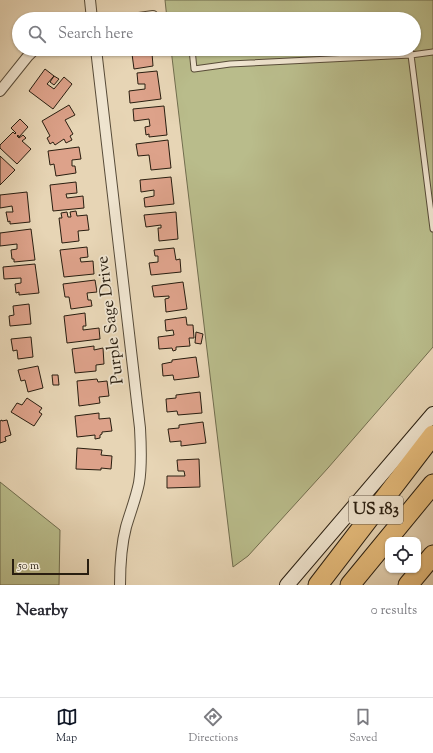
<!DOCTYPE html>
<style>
:root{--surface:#fff;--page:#f2f2f3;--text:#2b2b33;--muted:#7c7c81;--line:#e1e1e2;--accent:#111827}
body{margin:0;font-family:"Sorts Mill Goudy",serif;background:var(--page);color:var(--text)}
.controls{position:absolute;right:12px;bottom:12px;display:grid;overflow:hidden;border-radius:8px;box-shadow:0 1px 3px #0004}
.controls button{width:36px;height:36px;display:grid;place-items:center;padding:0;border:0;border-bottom:1px solid var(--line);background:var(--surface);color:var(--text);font:20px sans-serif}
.scale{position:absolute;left:12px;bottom:10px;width:77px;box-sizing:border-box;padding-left:4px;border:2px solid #291e10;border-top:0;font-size:11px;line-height:14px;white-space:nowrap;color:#291e10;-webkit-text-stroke:3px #efe4cf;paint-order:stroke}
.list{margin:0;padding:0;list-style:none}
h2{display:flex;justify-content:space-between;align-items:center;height:52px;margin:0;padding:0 16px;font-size:17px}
h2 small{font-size:13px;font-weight:400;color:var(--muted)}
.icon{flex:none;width:22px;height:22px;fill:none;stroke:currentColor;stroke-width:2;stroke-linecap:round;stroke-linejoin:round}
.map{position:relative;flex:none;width:433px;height:585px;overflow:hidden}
.search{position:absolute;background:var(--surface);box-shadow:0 1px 3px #0004;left:12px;right:12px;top:12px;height:44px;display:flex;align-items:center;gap:10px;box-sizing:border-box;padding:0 14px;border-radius:22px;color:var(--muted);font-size:15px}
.sheet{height:112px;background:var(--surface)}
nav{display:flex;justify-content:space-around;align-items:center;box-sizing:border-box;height:56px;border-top:1px solid var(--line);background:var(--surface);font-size:11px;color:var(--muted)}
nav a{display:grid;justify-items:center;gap:2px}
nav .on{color:var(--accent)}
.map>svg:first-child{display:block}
</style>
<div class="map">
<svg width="433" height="585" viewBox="0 0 433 585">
<rect width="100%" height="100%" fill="#e7d5b5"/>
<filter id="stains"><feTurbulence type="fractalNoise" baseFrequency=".005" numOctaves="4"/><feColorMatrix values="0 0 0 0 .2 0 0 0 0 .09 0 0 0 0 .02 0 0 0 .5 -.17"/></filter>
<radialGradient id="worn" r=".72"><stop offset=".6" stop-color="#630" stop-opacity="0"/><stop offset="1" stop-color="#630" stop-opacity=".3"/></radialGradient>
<path fill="#b9bc8b" stroke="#716d4e" d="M165 0H433V347L328 468 248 556 233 567 171 49H414V19H167Z
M0 482 60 530 59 585H0Z"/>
<path fill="#dda28a" stroke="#291e10" d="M124 49H139V54L140 53V49H159L160 52 152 53 153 66 134 69 132 54H124Z
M45 69 54 76 47 84 54 89 64 77 72 84 53 109 29 91Z
M157 71 161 99 130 103 129 91 145 89V84H138L137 73Z
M54 76 59 79 54 85 50 82Z
M69 105 75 115 65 120 73 134 70 136 72 140 66 143 64 139 55 145 53 142 50 144 47 138 50 136 42 121Z
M164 106 167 135 149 137V134L146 135 145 127 150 126 149 119 134 121 133 109Z
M20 119 28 127 19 137 18 135 17 136 19 138 23 135 26 138 22 141 31 149 17 164 0 148V145L13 132 15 134 16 133 11 128Z
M168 140 171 168 151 170 149 155 138 156 136 144Z
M79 147 81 159 72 160V166H75L76 173 56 176 54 164 50 165 48 151Z
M0 156 15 170 0 185Z
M171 177 174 204 145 207 144 198 154 196V190L141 192 140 180Z
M76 182 77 193 66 194 67 198 83 196 84 208 53 211 50 185Z
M27 192 30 222 10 224V221L8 222 6 212H13L12 206 0 208V195Z
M76 211 77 216 87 215 89 230 78 231 79 241 62 243 59 218H62L61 213 67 212 68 217H71L70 212Z
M176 212 178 239 159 241 158 228H161V225L146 227 144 215Z
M31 229 35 260 14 262V259H12L11 250 17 249V244L0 246V233Z
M87 247 88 257 80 258 81 262 93 261 94 274 64 277 60 250Z
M174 248 176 260 180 259 181 272 151 275 149 263 158 262V256H155L154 250Z
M35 264 39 293 19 295V292L16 293 15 284 21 283V278L4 279 3 267Z
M95 280 97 292 87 293 88 300H91L92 306 71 309 69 297H65L63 284Z
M183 282 187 309 166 312 165 299 169 298V296L154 297 152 286Z
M29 304 31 324 10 326 9 316 14 315 13 306Z
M85 313 86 326H83V330L99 328 100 339 67 343 64 316Z
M186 317 187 325H193L194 338H189L190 346 176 347V350L173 351 172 348 159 349 158 337 174 335 173 330 166 331 165 320Z
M196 332 203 334 201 344 195 343Z
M31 337 33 357 18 359 17 350 13 351 11 339Z
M94 346V350L103 348 104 364 96 365V371L75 373 72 349Z
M196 357 199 377 174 380 173 375 163 376 162 364 172 362V360Z
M38 366 43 388 28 392 25 380 21 381 18 370Z
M52 375H58L59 385H53Z
M97 379 98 382 107 381 109 396 99 397 100 403 79 406 77 381Z
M200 392 202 413 178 415 177 411 167 412 166 399 176 398V395Z
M27 398 42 408 39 412 42 414 34 426 11 412 17 403 22 405Z
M99 413V419L110 418 112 431 102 432V434L100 435V438L95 439V435L77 437 75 416Z
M2 420V421L7 420 11 435 5 437 6 441 0 443V421Z
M203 422 206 443 181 446V441L170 442 168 429 179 428V425Z
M77 448 102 450 101 455 112 456 111 469 101 468V470L76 469Z
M199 459 200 487 167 488V476H185L184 471H178L177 460Z"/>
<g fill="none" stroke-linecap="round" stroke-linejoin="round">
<g stroke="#584c39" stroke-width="7">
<path id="service" d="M192 49 194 69 230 64 411 55 410 49
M433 52 411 55 433 229"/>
</g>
<g stroke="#584c39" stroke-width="12">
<path id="minor" d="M90 0 92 19
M132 19 153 16
M96 49 140 428C141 446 142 465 139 483 136 498 130 513 126 527 121 546 120 566 120 585
M0 91 28 56 35 49"/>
</g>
<g stroke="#291e10" stroke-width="16">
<path id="secondary" d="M287 585 433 414"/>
</g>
<g stroke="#291e10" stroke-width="21">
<path id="motorway" d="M318 585 433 435
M350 585 433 484
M408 585 433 555"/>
</g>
<use href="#service" stroke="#efe4cf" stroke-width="5"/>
<use href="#minor" stroke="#efe4cf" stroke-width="10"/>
<use href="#secondary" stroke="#efe4cf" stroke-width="14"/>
<use href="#motorway" stroke="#e4ba7a" stroke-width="19"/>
</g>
<g text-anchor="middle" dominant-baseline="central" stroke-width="3.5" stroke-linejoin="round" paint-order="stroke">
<rect fill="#efe4cf" stroke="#645949" stroke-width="1" x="349" y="496" width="54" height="28" rx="3"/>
<g font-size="16" font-weight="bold" fill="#291e10">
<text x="376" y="510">US 183</text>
</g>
<g font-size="17" fill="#291e10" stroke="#efe4cf">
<text transform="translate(111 320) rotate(-97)">Purple Sage Drive</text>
</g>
</g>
<rect width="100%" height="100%" filter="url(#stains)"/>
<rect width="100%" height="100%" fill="url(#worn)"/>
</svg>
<div class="controls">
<button><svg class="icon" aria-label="locate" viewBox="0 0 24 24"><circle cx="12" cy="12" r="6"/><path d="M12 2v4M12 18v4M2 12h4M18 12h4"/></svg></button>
</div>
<div class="scale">50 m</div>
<div class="search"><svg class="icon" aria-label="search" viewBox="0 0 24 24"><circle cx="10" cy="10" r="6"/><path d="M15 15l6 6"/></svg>Search here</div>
</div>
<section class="sheet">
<h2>Nearby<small>0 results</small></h2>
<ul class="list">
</ul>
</section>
<nav>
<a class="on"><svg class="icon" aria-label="map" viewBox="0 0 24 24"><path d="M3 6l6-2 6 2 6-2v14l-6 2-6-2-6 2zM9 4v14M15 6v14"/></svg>Map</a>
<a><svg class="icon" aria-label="directions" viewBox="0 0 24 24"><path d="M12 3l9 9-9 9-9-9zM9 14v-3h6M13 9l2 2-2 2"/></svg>Directions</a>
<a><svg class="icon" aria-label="saved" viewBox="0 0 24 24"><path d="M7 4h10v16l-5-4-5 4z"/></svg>Saved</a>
</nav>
